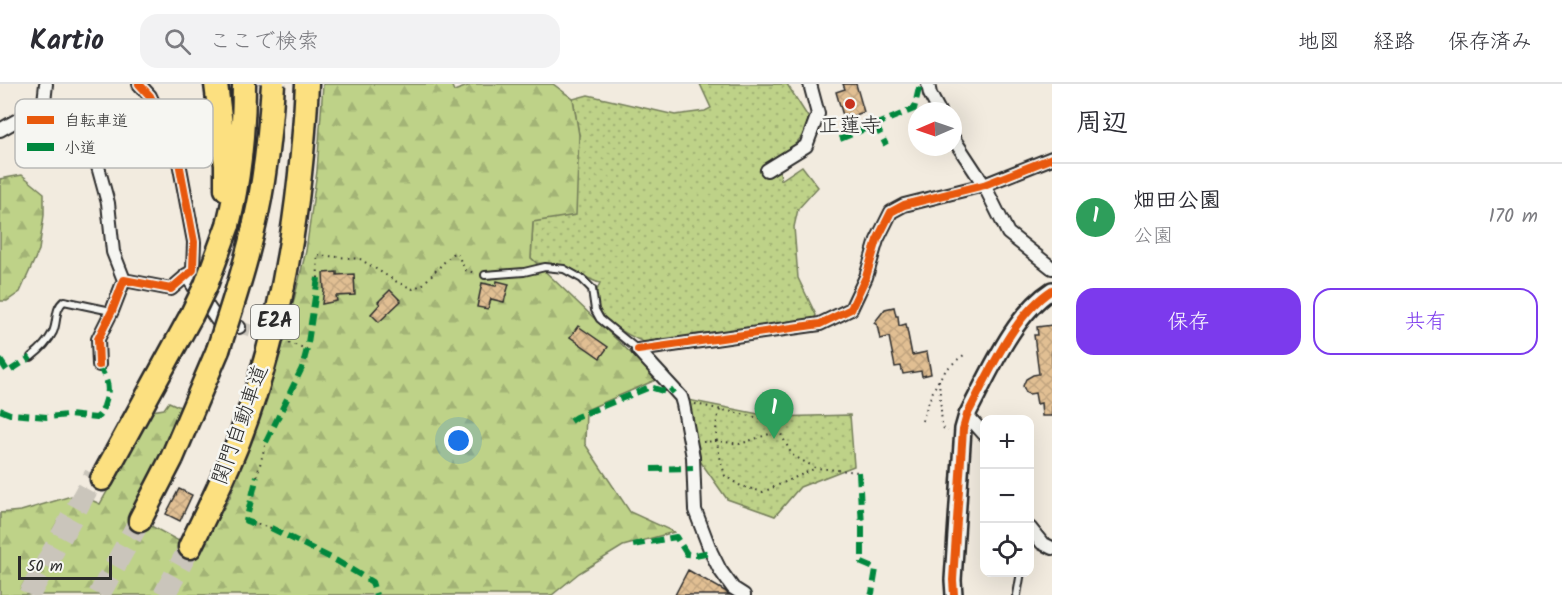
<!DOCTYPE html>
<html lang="ja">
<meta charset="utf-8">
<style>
:root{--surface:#fff;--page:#f2f2f3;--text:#2b2b33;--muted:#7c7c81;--line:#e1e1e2;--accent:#7c3aed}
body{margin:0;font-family:Kalam,"Klee One",sans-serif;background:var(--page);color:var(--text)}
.controls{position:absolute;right:18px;bottom:18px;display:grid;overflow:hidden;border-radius:12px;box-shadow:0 6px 24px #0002}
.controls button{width:54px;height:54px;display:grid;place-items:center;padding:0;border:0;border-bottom:2px solid var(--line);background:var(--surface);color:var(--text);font:30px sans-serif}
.compass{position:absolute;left:908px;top:18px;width:54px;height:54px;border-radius:50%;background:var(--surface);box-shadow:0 6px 24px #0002;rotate:268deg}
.scale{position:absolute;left:18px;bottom:15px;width:94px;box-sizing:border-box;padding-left:6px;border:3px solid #2b2b2b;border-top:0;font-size:16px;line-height:21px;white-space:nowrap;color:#2b2b2b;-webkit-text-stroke:4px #f6f6f2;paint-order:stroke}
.you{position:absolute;left:459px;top:357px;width:21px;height:21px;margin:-15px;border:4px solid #fff;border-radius:50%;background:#1a73e8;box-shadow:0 0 0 9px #1a73e833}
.badge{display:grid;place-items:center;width:39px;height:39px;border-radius:50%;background:var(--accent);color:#fff;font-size:20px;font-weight:700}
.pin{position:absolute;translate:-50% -50px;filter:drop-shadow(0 2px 3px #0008)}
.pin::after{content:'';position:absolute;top:32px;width:21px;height:18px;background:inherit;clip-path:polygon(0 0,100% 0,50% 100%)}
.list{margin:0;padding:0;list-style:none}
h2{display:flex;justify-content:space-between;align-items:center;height:78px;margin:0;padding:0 24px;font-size:26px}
h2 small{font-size:20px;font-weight:400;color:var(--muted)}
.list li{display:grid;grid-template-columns:39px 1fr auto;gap:18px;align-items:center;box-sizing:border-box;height:108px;padding:0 24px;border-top:2px solid var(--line)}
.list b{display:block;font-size:22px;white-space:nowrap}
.list p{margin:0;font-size:20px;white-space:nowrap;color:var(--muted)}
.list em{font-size:20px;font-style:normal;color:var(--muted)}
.actions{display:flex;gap:12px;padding:18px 24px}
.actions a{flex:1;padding:14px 0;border:2px solid var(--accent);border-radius:18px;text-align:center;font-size:21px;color:var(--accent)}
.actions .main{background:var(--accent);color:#fff}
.icon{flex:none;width:33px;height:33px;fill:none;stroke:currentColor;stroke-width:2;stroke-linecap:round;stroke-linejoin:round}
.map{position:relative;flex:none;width:1052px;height:511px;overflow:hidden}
header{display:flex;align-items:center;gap:36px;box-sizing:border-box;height:84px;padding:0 30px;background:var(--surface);border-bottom:2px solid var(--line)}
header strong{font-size:28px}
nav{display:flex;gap:33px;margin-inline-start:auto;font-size:21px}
.search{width:420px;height:54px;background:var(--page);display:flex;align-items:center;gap:15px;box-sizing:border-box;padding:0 21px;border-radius:18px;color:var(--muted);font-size:22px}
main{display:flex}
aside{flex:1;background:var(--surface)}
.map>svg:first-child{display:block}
</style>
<header>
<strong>Kartio</strong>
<div class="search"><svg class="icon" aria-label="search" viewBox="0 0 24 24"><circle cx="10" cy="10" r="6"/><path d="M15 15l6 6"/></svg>ここで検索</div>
<nav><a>地図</a><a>経路</a><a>保存済み</a></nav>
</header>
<main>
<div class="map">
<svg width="1052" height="511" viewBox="0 0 1052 511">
<defs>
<pattern id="green-dots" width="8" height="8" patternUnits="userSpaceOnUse" patternTransform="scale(1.5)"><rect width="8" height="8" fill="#bed288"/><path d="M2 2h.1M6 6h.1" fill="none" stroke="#a3b476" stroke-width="1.8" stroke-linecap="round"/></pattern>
<pattern id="forest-firs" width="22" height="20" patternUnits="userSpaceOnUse" patternTransform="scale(1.5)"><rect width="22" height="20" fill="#bed288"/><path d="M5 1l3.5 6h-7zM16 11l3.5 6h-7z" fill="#a3b476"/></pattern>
<pattern id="building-cross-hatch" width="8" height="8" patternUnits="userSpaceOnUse" patternTransform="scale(1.5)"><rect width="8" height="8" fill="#e1bf93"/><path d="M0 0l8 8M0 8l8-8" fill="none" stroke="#c1a47f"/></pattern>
</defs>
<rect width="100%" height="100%" fill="#f2ebdf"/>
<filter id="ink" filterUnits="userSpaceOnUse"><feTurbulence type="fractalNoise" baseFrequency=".0167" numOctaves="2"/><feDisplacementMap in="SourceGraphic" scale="12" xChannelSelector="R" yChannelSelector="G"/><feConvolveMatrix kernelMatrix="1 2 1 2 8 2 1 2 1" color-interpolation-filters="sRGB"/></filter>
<g filter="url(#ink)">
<path fill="url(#green-dots)" stroke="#747e5a" stroke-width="1.5" d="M700 0H787L808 33 807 46 787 70 778 73 781 96 802 82 818 103 798 125 794 143 798 194 816 231 814 236 811 238 646 259C629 252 595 235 596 213 596 208 598 203 600 199 588 196 577 187 565 182 556 179 546 179 537 179L531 174 533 138 579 51 573 15 588 11 675 31 705 27 711 24Z
M688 316 774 333 850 331 854 382 800 403 775 432 727 415 700 377Z"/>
<path fill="url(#forest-firs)" stroke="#747e5a" stroke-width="1.5" d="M323 0H451L454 7 473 0H553L573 15 579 51 576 131 533 138 531 174 658 295 586 326 585 360 630 428 674 448 623 462 579 489 552 511H0V429L21 427 78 410 100 420 152 327 164 325 169 318 180 323 156 383 140 436 199 468 230 413 282 264 306 167 317 87Z
M22 91 44 109V131L39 166 20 208 7 217H0V95Z"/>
<path fill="url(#building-cross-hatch)" stroke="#2b2b2b" stroke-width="1.5" d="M843 0H856L864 28 844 35 836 8 845 5Z
M337 188V191L354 190 355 211 336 212 337 217 322 220 324 206 323 189Z
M497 197 509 200 504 218 491 215 488 225 477 223 482 199 496 202Z
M390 206 401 217 379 238 371 230 380 220 378 218Z
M894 223 896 232H898L899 242 906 240 912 271 927 268 931 290 922 292 921 287 903 290 901 282 895 283 889 253 880 255 877 241 874 239 885 225Z
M1052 241V332H1042L1041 319 1037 320 1035 309 1029 310 1026 309 1023 302 1026 295 1033 291 1039 290 1034 251H1038L1037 243Z
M578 242 608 263 600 274 570 253Z
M179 405 192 411 180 437 166 430Z
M688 486 725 507 729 511H675Z"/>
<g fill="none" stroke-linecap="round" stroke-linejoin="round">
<path stroke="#cac5bb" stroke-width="12" stroke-dasharray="12 6" stroke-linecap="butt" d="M239 243 284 257"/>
<path stroke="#cac5bb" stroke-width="22" stroke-dasharray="22 11" stroke-linecap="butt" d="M29 511 95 391
M99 511 140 436
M164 511 190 463"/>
<g stroke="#2b2b2b" stroke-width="10">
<path id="service" d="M485 191 524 188 545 183 564 185 582 195 592 205 595 226 600 235 638 266
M31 273C40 266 48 258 53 248 58 237 54 225 64 217L111 227
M1017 511 1021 488"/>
</g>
<g stroke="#2b2b2b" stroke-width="16">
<path id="minor" d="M928 0 930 10 939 27
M44 18 73 56 97 79 108 119 113 168 124 196
M0 46 21 34 44 18 46 0
M953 54 984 101 1008 149 1052 184
M767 86 806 62 818 30 810 0
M186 191 217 236 239 243
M638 266 820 240 851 225 866 193 877 156 891 128 904 121 984 101 1052 74
M638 266 681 313 683 320 693 373 695 426 711 468 720 486 733 504 744 511
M99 281 98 255 112 227 124 196 171 205 193 186 194 158 178 73 150 12 139 0
M967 331 984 350
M1030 444 1042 459 1052 464"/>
</g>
<g stroke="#2b2b2b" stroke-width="20">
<path id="tertiary" d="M954 511 953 496 963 345 967 331C989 290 1013 231 1052 206"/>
</g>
<g stroke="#2b2b2b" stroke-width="27">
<path id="motorway" d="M216 0 226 81V105
M228 141C240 93 244 50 244 0
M102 395 191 232
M140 436 172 374 218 266
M190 463C207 428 225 392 239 356 283 242 301 121 307 0"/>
</g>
<path stroke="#2b2b2b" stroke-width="2" stroke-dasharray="1.5 4.5" stroke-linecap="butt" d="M318 194 317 171 360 175 397 198 413 205 423 200 452 170 457 169 465 186 475 189
M289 259 307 265
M939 296 942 341 944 345 948 347
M695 320 774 337 792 371 816 384 859 388
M720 326C711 348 720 371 725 392L741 402 763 408 816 384
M922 337C933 307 936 290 964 271
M703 358 716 357 740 360 778 347
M257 392 266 358
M252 439 271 444"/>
<use href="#service" stroke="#f6f6f2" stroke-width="6"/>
<use href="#minor" stroke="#f6f6f2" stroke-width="12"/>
<use href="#tertiary" stroke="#f6f6f2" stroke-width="15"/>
<use href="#motorway" stroke="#fce080" stroke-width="22"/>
<g stroke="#2b2b2b" stroke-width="27" stroke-linecap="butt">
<path id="motorway-bridge" d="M191 232 206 201 228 141
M218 266C236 211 254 155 263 97 268 65 271 32 273 0"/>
</g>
<use href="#motorway-bridge" stroke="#fce080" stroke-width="22"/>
<path stroke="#00873e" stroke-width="6" stroke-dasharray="12 6" stroke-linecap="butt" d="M875 40 886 61
M840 55 914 25 920 0
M0 276 8 288 31 273
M0 326 10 330 47 333 69 331 96 334C101 331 101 328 104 322 111 302 108 300 99 281
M570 337 576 333 650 303 669 309 674 305
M266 358 302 284 307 265 318 194
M651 385 693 384
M859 388 862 443V479L876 485 872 509 871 511
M251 442 252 439 246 437 257 392
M271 444 337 477 372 498 376 511
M633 461 676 453 687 470 695 471 711 468"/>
<g stroke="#f6f6f2" stroke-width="11">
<path id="cycleway" d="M638 266 820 240 851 225 866 193 877 156 891 128 904 121 984 101 1052 74
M99 281 98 255 112 227 124 196 171 205 193 186 194 158 178 73 150 12 139 0
M954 511 953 496 963 345 967 331C989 290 1013 231 1052 206"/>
</g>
<use href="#cycleway" stroke="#e8590c" stroke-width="8"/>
</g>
</g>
<circle fill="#c8321e" stroke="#f6f6f2" stroke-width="2" cx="850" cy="20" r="6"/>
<g text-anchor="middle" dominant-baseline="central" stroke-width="5" stroke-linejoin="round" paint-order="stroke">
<rect fill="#f6f6f2" stroke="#686867" stroke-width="1.5" x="251" y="221" width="48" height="34" rx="4.5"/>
<g font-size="20" font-weight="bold" fill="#2b2b2b">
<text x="275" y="238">E2A</text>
</g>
<g font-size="21" fill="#2b2b2b" stroke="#f6f6f2">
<text x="850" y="42">正蓮寺</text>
</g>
<g font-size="21" fill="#2b2b2b" stroke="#f6f6f2">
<text transform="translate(241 341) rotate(-70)">関門自動車道</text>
</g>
</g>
<rect x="15" y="15" width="198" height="69" rx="9" fill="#f6f6f2" stroke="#b9b9b6" stroke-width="1.5"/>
<rect x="27" y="32" width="27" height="8" fill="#e8590c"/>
<rect x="27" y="59" width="27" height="8" fill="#00873e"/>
<g font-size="16" fill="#2b2b2b">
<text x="64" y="42">自転車道</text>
<text x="64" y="69">小道</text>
</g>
</svg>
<div class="controls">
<button>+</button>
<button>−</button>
<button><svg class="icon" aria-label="locate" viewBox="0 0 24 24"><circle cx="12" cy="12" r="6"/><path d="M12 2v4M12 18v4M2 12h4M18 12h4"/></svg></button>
</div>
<svg class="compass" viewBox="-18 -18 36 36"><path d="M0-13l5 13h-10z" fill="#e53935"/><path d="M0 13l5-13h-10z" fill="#7c7c81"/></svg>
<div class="scale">50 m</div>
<div class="you"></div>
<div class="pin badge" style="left:774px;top:355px;background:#2e9e5b">1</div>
</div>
<aside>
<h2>周辺<small></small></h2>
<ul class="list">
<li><span class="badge" style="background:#2e9e5b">1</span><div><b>畑田公園</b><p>公園</p></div><em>170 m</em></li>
</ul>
<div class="actions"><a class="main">保存</a><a>共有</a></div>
</aside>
</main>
